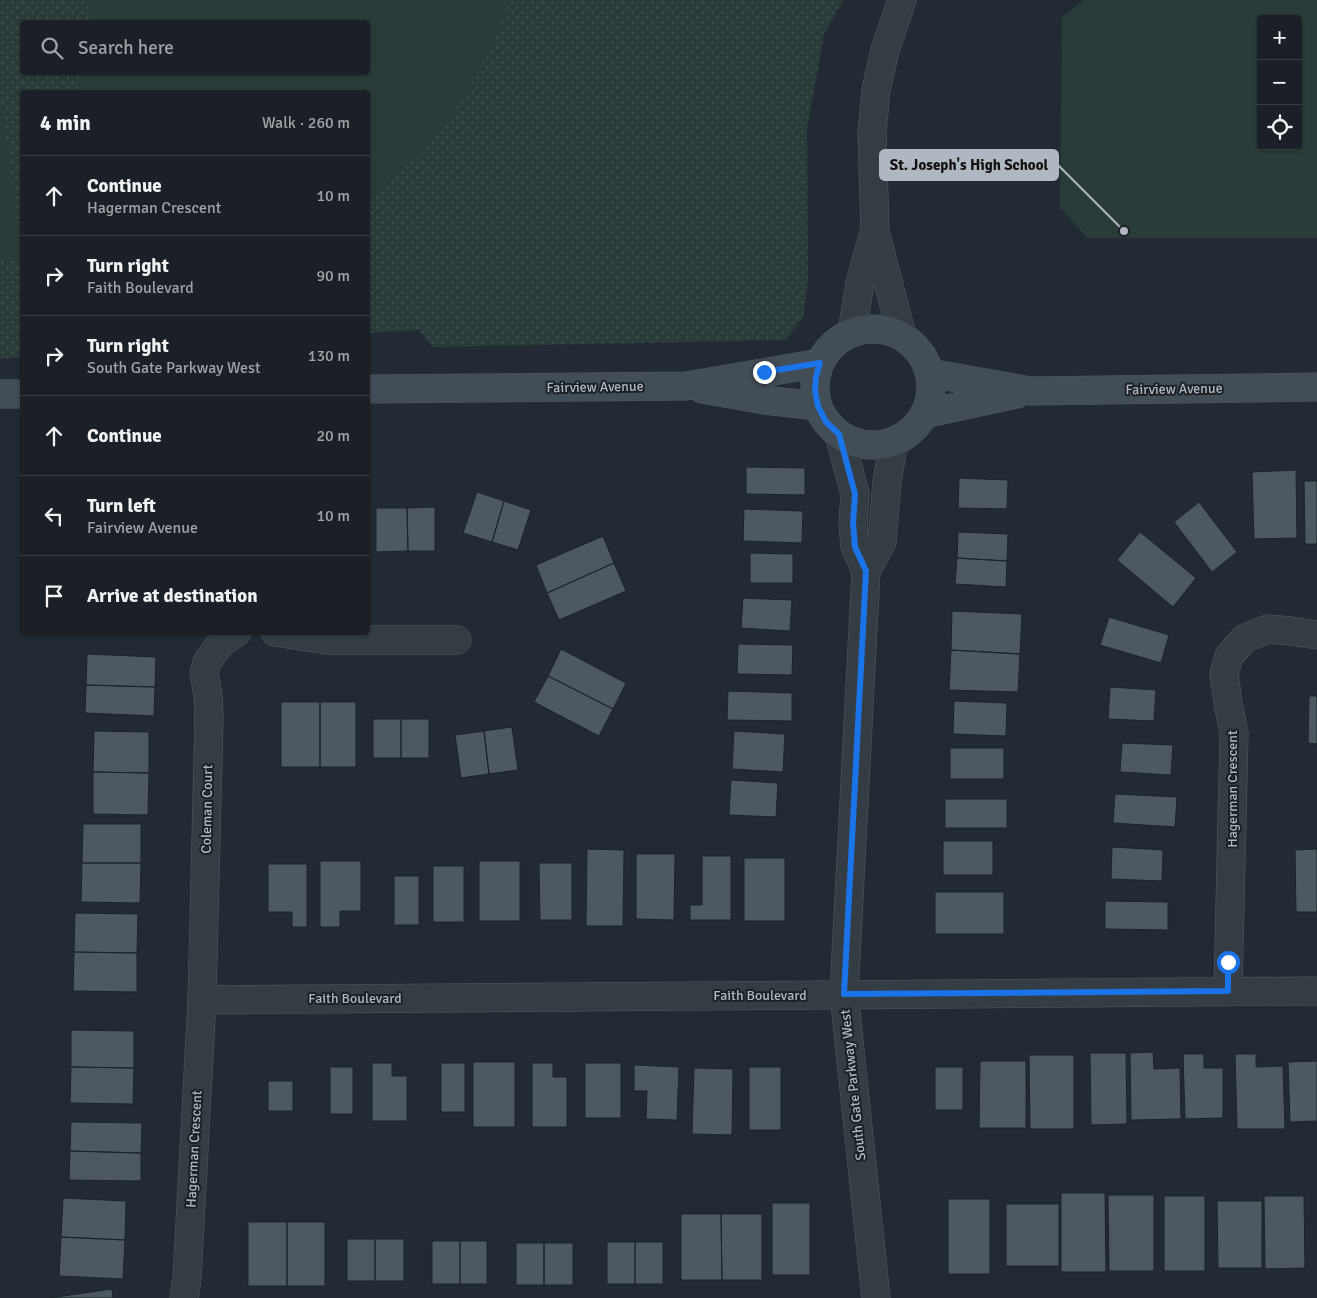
<!DOCTYPE html>
<meta charset="utf-8">
<style>
:root{--surface:#1a2026;--page:#272d32;--text:#f1f3f6;--muted:#9fa3a7;--line:#383e43}
body{margin:0;font-family:Signika,sans-serif;background:var(--page);color:var(--text)}
.controls{position:absolute;right:15px;top:15px;display:grid;overflow:hidden;border-radius:5px;box-shadow:0 1px 4px #0004}
.controls button{width:45px;height:45px;display:grid;place-items:center;padding:0;border:0;border-bottom:1px solid var(--line);background:var(--surface);color:var(--text);font:25px sans-serif}
.stop{position:absolute;width:15px;height:15px;margin:-11px;border:4px solid #1a73e8;border-radius:50%;background:#fff}
.stop.end{background:#1a73e8;border-color:#fff;box-shadow:0 1px 5px #0008}
.list{margin:0;padding:0;list-style:none}
h2{display:flex;justify-content:space-between;align-items:center;height:65px;margin:0;padding:0 20px;font-size:21px}
h2 small{font-size:16px;font-weight:400;color:var(--muted)}
.list li{display:grid;grid-template-columns:32px 1fr auto;gap:15px;align-items:center;box-sizing:border-box;height:80px;padding:0 20px;border-top:1px solid var(--line)}
.list b{display:block;font-size:19px;white-space:nowrap}
.list p{margin:0;font-size:16px;white-space:nowrap;color:var(--muted)}
.list em{font-size:16px;font-style:normal;color:var(--muted)}
.icon{flex:none;width:28px;height:28px;fill:none;stroke:currentColor;stroke-width:2;stroke-linecap:round;stroke-linejoin:round}
.map{position:relative;flex:none;width:1317px;height:1298px;overflow:hidden}
.search{position:absolute;background:var(--surface);box-shadow:0 1px 4px #0004;left:20px;top:20px;width:350px;height:55px;display:flex;align-items:center;gap:12px;box-sizing:border-box;padding:0 18px;border-radius:5px;color:var(--muted);font-size:19px}
.panel{position:absolute;background:var(--surface);box-shadow:0 1px 4px #0004;left:20px;top:90px;width:350px;height:545px;border-radius:5px}
.map>svg:first-child{display:block}
</style>
<div class="map">
<svg width="1317" height="1298" viewBox="0 0 1317 1298">
<defs>
<pattern id="green-dots" width="8" height="8" patternUnits="userSpaceOnUse" patternTransform="scale(1.25)"><rect width="8" height="8" fill="#2a3b39"/><path d="M2 2h.1M6 6h.1" fill="none" stroke="#465554" stroke-width="1.8" stroke-linecap="round"/></pattern>
</defs>
<rect width="100%" height="100%" fill="#222b33"/>
<path fill="url(#green-dots)" fill-rule="evenodd" d="M0 0H843L824 34 807 129 808 282 803 318 785 340 433 347 419 330 368 333V92H22V357L0 359ZM22 22H368V72H22Z"/>
<path fill="#2a3b39" fill-rule="evenodd" d="M91 0H509L499 31 465 96 424 152 368 199V92H78L81 73 368 72V22H88Z
M1085 0H1317V238H1087L1060 207 1062 17ZM1261 19H1298V146H1261Z
M0 92 22 252V259L0 260Z"/>
<path fill="#4d5861" stroke="#1c242a" d="M746 467 805 468V495L746 494Z
M1296 470 1297 538 1254 539 1252 472Z
M959 478 1008 480 1007 509 958 508Z
M1304 481H1317V544H1305Z
M477 492 504 501 492 542 463 533Z
M504 501 531 510 518 550 492 542Z
M1199 502 1237 552 1212 572 1174 522Z
M435 507V551H408L407 508Z
M376 508H407L408 551 376 552Z
M744 509 803 511 802 543 743 541Z
M958 532 1008 534 1007 561 957 558Z
M1140 532 1196 578 1173 607 1117 560Z
M603 536 614 563 547 593 536 565Z
M750 553 793 554V583H750Z
M957 558 1007 561 1006 587 955 584Z
M614 563 626 591 559 620 547 593Z
M743 598 792 600 790 631 741 628Z
M952 611 1022 614 1020 654 951 650Z
M1109 617 1169 635 1161 663 1100 645Z
M738 644 793 645 792 675 737 674Z
M561 649 626 683 613 709 548 676Z
M951 650 1020 654 1018 692 949 690Z
M87 654 156 657 155 687 86 685Z
M548 676 613 709 599 736 534 702Z
M86 685 155 687 154 716 85 713Z
M1110 687 1156 690 1154 721 1108 719Z
M728 691 792 693V721L727 720Z
M1309 696H1317V744L1308 743Z
M954 701 1007 703 1006 736 953 734Z
M281 702H320V767H281Z
M320 702H356V767H320Z
M373 719H401V758H373Z
M401 719H429V758H401Z
M512 727 518 770 489 774 484 731Z
M94 731 149 732V773L93 772Z
M484 731 489 774 461 778 455 735Z
M734 731 785 734 783 772 732 769Z
M1122 743 1173 745 1171 775 1120 772Z
M950 748H1004V779H950Z
M93 772 149 773 148 815 93 814Z
M731 780 778 783 776 817 729 815Z
M1115 794 1177 797 1175 827 1113 823Z
M945 799H1007V828H945Z
M83 824H141V863H82Z
M943 841H993V875H943Z
M1112 847 1163 850 1162 881 1111 879Z
M587 849 624 850 623 926H586Z
M1317 849V912H1296L1295 850Z
M636 854H675L674 920 636 919Z
M702 856H731V920H690V905H702Z
M744 858H785V921H744Z
M320 861H361V911H340V927H320Z
M479 861H520V921H479Z
M82 863H141L140 903 81 902Z
M539 863H572V920H540Z
M268 864H307V927H292V912H268Z
M433 866H464V922H433Z
M394 876H419V925H394Z
M935 892H1004V934H935Z
M1105 901 1168 902V930L1105 929Z
M75 913 138 914 137 953 74 952Z
M74 952 137 953V992L73 991Z
M71 1030 134 1031V1068L71 1067Z
M1153 1052 1154 1069 1180 1068 1181 1119 1131 1120 1130 1053Z
M1090 1053H1126L1127 1124 1091 1125Z
M1183 1054H1204V1068H1223V1118L1185 1119Z
M1235 1054H1256V1067L1283 1066 1285 1129H1237Z
M1029 1055H1074V1129H1030Z
M980 1061H1026V1128H979Z
M1317 1061V1121L1290 1122 1288 1062Z
M473 1062H515V1127H473Z
M372 1063H392V1076H407V1121H372Z
M441 1063H465V1112H441Z
M532 1063H553V1077H567V1127H532Z
M585 1063H621V1118H585Z
M634 1065 679 1067 677 1120 646 1119 647 1091H634Z
M71 1067 134 1068 133 1104 70 1103Z
M330 1067H353V1114H330Z
M749 1067H781V1130H749Z
M935 1067H963V1110H935Z
M694 1068 733 1069 732 1135 692 1134Z
M268 1081H293V1111H268Z
M71 1122 142 1123 141 1153 70 1151Z
M70 1151 141 1153V1181L69 1180Z
M1061 1193H1105L1106 1272H1061Z
M1108 1195H1154V1271H1109Z
M1164 1196H1205V1271H1164Z
M1264 1196H1304L1305 1268 1265 1269Z
M63 1198 126 1201 125 1240 61 1237Z
M948 1199H990V1274H948Z
M1217 1201H1262V1268H1218Z
M772 1203H810V1275H772Z
M1006 1204H1059V1266H1006Z
M681 1214H721L722 1280H681Z
M721 1214H762V1280H722Z
M248 1222H287V1286H248Z
M287 1222H325V1286H287Z
M61 1237 125 1240 123 1279 59 1276Z
M347 1239H375V1281H347Z
M375 1239H404V1281H375Z
M432 1241H460V1284H432Z
M460 1241H487V1284H460Z
M607 1242H635V1284H607Z
M635 1242H663V1284H635Z
M516 1243H544V1285H516Z
M544 1243H573V1285H544Z
M112 1289 113 1298H49Z"/>
<g fill="none" stroke-linecap="round" stroke-linejoin="round">
<g stroke="#525b62" stroke-width="29">
<path id="minor" d="M839 434 855 494 853 523 855 547 866 571
M275 632 326 640H457
M1228 991 1234 733 1228 703 1224 674 1229 656 1245 638 1268 629 1290 631 1317 635
M202 1000 1317 991
M184 1298 187 1279 202 1000 209 718 208 695 204 673 207 662 220 644 237 632
M876 1298 844 994 866 571 882 542 887 482 894 441"/>
</g>
<g stroke="#525b62" stroke-width="29">
<path id="tertiary" d="M852 332 860 283 874 232
M902 336 875 231 872 132 876 90 885 50 902 0"/>
</g>
<g stroke="#525b62" stroke-width="29">
<path id="secondary" d="M815 387a58 58 0 1 1 116 0a58 58 0 1 1-116 0Z
M929 373 1031 391 1317 387
M368 389 686 386 820 363
M702 389 764 400 818 406
M0 394H22
M924 414 1017 394"/>
</g>
<use href="#minor" stroke="#353d44" stroke-width="28"/>
<use href="#tertiary" stroke="#353d44" stroke-width="28"/>
<use href="#secondary" stroke="#434d56" stroke-width="28"/>
</g>
<g fill="none" stroke-linecap="round" stroke-linejoin="round">
<path stroke="#1a73e8" stroke-width="6" d="M764 372 820 363 816 377 815 391 818 406 826 422 839 434 855 494 853 523 855 547 866 571 844 994 1228 991V962"/>
</g>
<g text-anchor="middle" dominant-baseline="central" stroke-width="4" stroke-linejoin="round" paint-order="stroke">
<g font-size="14" fill="#afb8c1" stroke="#1a2228">
<text transform="translate(595 387) rotate(-1)">Fairview Avenue</text>
<text transform="translate(1174 389) rotate(-1)">Fairview Avenue</text>
<text transform="translate(1232 789) rotate(-90)">Hagerman Crescent</text>
<text transform="translate(207 809) rotate(-89)">Coleman Court</text>
<text x="760" y="995">Faith Boulevard</text>
<text x="355" y="998">Faith Boulevard</text>
<text transform="translate(853 1085) rotate(-96)">South Gate Parkway West</text>
<text transform="translate(194 1149) rotate(-87)">Hagerman Crescent</text>
</g>
</g>
<path fill="none" stroke="#afb8c1" stroke-width="2" d="M1124 231L1058 165"/>
<circle fill="#afb8c1" stroke="#1a2228" stroke-width="2" cx="1124" cy="231" r="5"/>
<rect fill="#afb8c1" stroke="#afb8c1" stroke-width="2" x="880" y="150" width="178" height="30" rx="5"/>
<g font-size="15" text-anchor="middle" font-weight="bold" fill="#111">
<text x="969" y="170">St. Joseph's High School</text>
</g>
</svg>
<div class="controls">
<button>+</button>
<button>−</button>
<button><svg class="icon" aria-label="locate" viewBox="0 0 24 24"><circle cx="12" cy="12" r="6"/><path d="M12 2v4M12 18v4M2 12h4M18 12h4"/></svg></button>
</div>
<div class="stop" style="left:1228px;top:962px"></div>
<div class="stop end" style="left:764px;top:372px"></div>
<div class="search"><svg class="icon" aria-label="search" viewBox="0 0 24 24"><circle cx="10" cy="10" r="6"/><path d="M15 15l6 6"/></svg>Search here</div>
<section class="panel">
<h2>4 min<small>Walk · 260 m</small></h2>
<ul class="list">
<li><svg class="icon" aria-label="ahead" viewBox="0 0 24 24"><path d="M12 20V5M6 11l6-6 6 6"/></svg><div><b>Continue</b><p>Hagerman Crescent</p></div><em>10 m</em></li>
<li><svg class="icon" aria-label="right" viewBox="0 0 24 24"><path d="M7 20v-9h11M14 6l5 5-5 5"/></svg><div><b>Turn right</b><p>Faith Boulevard</p></div><em>90 m</em></li>
<li><svg class="icon" aria-label="right" viewBox="0 0 24 24"><path d="M7 20v-9h11M14 6l5 5-5 5"/></svg><div><b>Turn right</b><p>South Gate Parkway West</p></div><em>130 m</em></li>
<li><svg class="icon" aria-label="ahead" viewBox="0 0 24 24"><path d="M12 20V5M6 11l6-6 6 6"/></svg><div><b>Continue</b></div><em>20 m</em></li>
<li><svg class="icon" aria-label="left" viewBox="0 0 24 24"><path d="M17 20v-9H6M10 6l-5 5 5 5"/></svg><div><b>Turn left</b><p>Fairview Avenue</p></div><em>10 m</em></li>
<li><svg class="icon" aria-label="arrive" viewBox="0 0 24 24"><path d="M6 21V4h12l-3 4 3 4H6"/></svg><div><b>Arrive at destination</b></div></li>
</ul>
</section>
</div>
